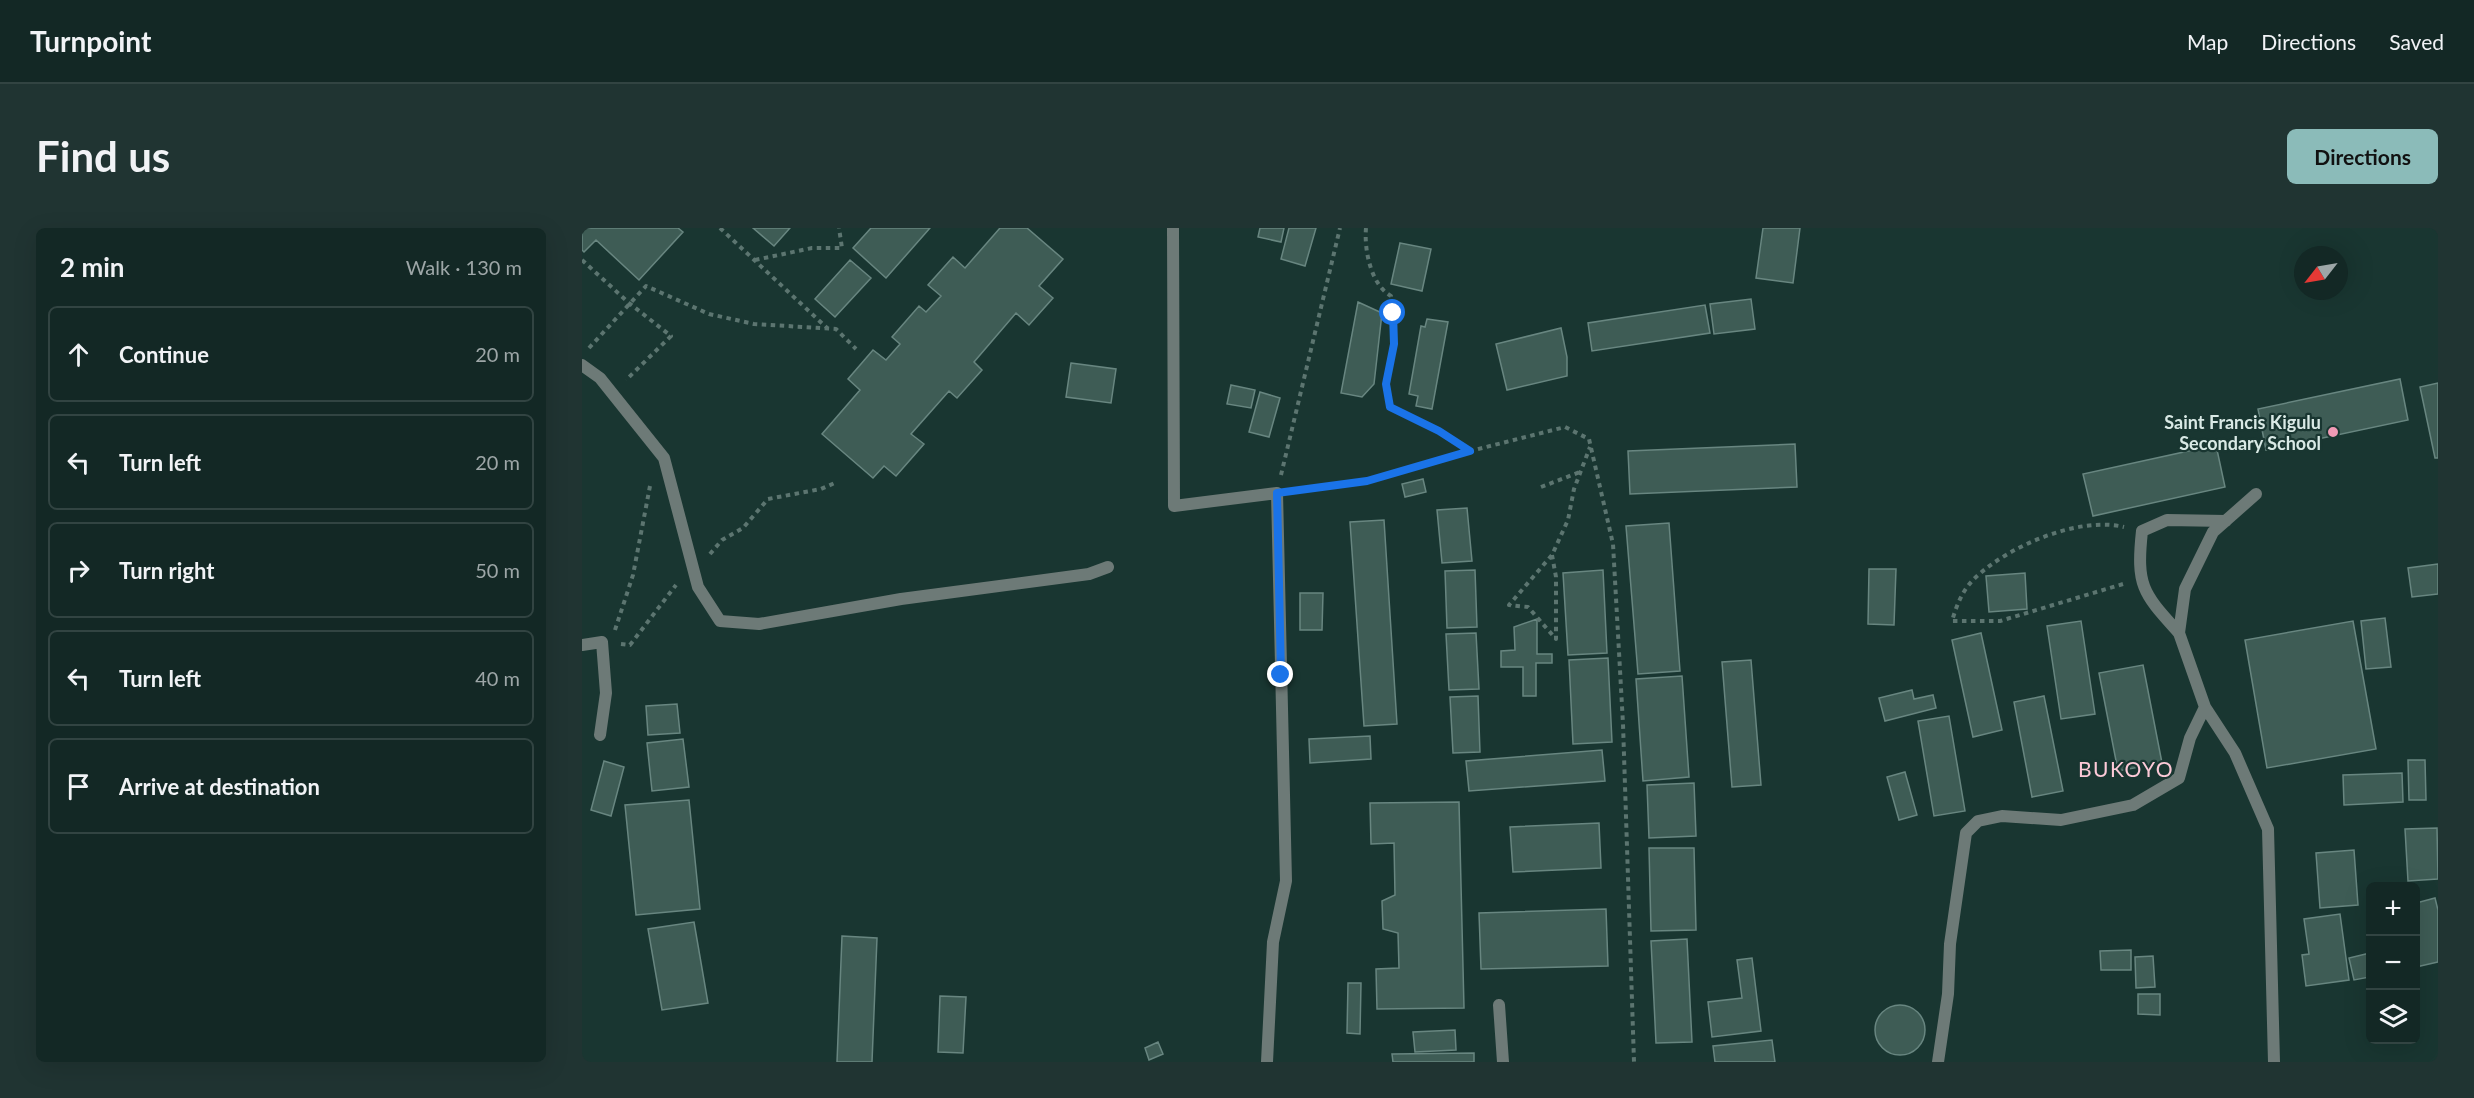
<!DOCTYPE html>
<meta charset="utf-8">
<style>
:root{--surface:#132825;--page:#203432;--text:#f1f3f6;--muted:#9da6a7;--line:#324442;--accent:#8bbbb9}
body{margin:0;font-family:Lato,sans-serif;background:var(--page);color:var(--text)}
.controls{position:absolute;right:18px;bottom:18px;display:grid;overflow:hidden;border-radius:9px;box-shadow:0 6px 24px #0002}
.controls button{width:54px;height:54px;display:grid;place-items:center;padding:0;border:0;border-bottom:2px solid var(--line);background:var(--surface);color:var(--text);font:30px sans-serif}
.compass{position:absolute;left:1712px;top:18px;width:54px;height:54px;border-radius:50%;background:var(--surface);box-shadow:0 6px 24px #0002;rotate:239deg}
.stop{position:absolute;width:18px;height:18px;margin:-14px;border:4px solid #1a73e8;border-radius:50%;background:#fff}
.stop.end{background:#1a73e8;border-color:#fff;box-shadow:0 2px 6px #0008}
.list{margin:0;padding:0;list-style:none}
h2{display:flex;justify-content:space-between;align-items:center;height:78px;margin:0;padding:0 24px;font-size:26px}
h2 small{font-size:20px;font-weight:400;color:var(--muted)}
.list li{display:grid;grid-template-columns:39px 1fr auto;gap:18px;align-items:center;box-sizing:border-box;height:96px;margin:0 12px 12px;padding:0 12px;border:2px solid var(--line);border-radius:9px}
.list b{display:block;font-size:22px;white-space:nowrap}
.list em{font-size:20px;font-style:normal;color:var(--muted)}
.icon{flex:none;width:33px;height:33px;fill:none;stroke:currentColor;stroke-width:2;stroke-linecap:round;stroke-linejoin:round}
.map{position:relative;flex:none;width:1856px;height:834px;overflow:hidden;border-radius:9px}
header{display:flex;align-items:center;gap:36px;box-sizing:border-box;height:84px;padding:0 30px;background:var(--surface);border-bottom:2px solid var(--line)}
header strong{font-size:28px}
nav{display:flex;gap:33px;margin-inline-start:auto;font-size:21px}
.intro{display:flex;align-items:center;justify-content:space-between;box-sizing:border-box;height:144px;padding:0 36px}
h1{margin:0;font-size:42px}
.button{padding:15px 27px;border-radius:9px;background:var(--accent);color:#111;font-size:21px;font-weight:700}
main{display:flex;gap:36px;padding:0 36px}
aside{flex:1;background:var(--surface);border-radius:9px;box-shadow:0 6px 24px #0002}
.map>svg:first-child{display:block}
</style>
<header>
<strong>Turnpoint</strong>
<nav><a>Map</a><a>Directions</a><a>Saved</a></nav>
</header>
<div class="intro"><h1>Find us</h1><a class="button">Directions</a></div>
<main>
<aside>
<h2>2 min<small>Walk · 130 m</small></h2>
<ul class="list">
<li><svg class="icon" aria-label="ahead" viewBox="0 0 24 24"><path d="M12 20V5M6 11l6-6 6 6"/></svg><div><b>Continue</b></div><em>20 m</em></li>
<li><svg class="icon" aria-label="left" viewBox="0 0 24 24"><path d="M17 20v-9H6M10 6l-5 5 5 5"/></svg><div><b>Turn left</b></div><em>20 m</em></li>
<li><svg class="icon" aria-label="right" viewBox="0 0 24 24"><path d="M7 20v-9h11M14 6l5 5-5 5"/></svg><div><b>Turn right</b></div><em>50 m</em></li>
<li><svg class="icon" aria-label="left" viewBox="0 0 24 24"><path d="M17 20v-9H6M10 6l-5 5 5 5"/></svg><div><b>Turn left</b></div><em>40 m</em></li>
<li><svg class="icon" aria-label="arrive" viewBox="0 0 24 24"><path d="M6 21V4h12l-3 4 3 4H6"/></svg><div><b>Arrive at destination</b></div></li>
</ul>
</aside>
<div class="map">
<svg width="1856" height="834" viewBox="0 0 1856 834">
<rect width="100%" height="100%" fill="#193631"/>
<path fill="#3e5c55" stroke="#688680" stroke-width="1.5" d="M0 0H96L101 4 57 52 14 12 2 24 0 22Z
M171 0H208L192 18Z
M289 0H348L304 50 271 20Z
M418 0H445L481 31 457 58 471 70 447 97 434 85 392 134 400 142 375 170 367 163 329 206 342 216 314 248 302 238 291 250 240 206 278 162 266 151 291 122 304 132 318 116 310 109 337 78 344 84 359 68 346 57 371 29 383 40Z
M678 0H702L699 14 676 9Z
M707 0H734L723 38 699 31Z
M1181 0H1218L1211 55 1174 50Z
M818 15 849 21 840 63 809 56Z
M268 32 289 50 253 89 233 71Z
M1169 71 1173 101 1132 106 1128 76Z
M776 74 800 85 792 156 780 169 759 165Z
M1123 77 1128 105 1010 123 1006 95Z
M845 91 866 94 850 181 834 178 836 168 827 166 839 98 843 99Z
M979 100 985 129V148L925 162 914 116Z
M489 135 534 141 529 175 484 169Z
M1818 151 1826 192 1684 222 1676 181Z
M1856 155V230H1853L1838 159Z
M649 157 673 162 669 180 645 176Z
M678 164 698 170 687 209 667 204Z
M1213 216 1215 259 1048 266 1046 223Z
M1634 217 1643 259 1511 288 1501 246Z
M841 251 844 264 823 269 820 256Z
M885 280 890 333 860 335 855 282Z
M802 292 815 496 782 498 768 294Z
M1087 295 1098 443 1056 446 1044 298Z
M1856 336V366L1830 369 1826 340Z
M1287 341H1314L1312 397 1286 396Z
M893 342 895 399 865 400 863 343Z
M1021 342 1025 425 986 427 981 345Z
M1443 345 1445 381 1407 384 1404 348Z
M718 365H741L740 402H718Z
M1803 390 1809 439 1784 441 1779 393Z
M955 391V426H970V435H954V468H941V439H919V423L933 422 932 399Z
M1499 393 1513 486 1479 491 1465 398Z
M1771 393 1794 521 1685 540 1663 412Z
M894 405 897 461 867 462 864 406Z
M1399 405 1420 502 1391 509 1370 412Z
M1026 430 1030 514 991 516 987 432Z
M1169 432 1179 557 1150 559 1140 434Z
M1561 437 1580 535 1536 543 1517 445Z
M1100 448 1107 549 1061 553 1054 451Z
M1330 462 1332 471 1351 467 1354 480 1303 493 1297 470Z
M896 468 898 524 871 525 868 469Z
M1462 468 1481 563 1450 569 1432 474Z
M95 476 98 505 66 507 64 478Z
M1367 488 1383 583 1352 588 1336 493Z
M788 508 789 531 728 535 727 511Z
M101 511 107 559 70 563 65 515Z
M1020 522 1023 553 887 563 884 533Z
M1826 532H1843L1844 572H1827Z
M22 533 42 539 29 588 9 582Z
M1323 544 1335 587 1317 592 1305 549Z
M1820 545 1821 574 1762 577 1761 547Z
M1112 555 1114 608 1067 610 1065 557Z
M107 572 118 681 54 687 43 577Z
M877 574 882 780 795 781 794 741 817 740 816 705 801 701 800 673 813 667 812 615 789 616 788 575Z
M1017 595 1019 640 931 644 928 599Z
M1855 600 1856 651 1826 653 1823 601Z
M1067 620H1112L1114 702 1069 703Z
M1772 622 1776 677 1738 680 1734 625Z
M1853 670 1856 682V734L1834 739V675Z
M1024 681 1026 738 899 741 897 685Z
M1758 686 1767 752 1724 758 1720 727 1727 726 1722 691Z
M112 694 126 775 80 782 66 701Z
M260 708 295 710 290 834H255Z
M1105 711 1110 814 1074 815 1069 713Z
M1549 722V742H1519L1518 723Z
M1788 725V749L1772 752 1767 730Z
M1571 728 1573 759 1554 760 1553 729Z
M1170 730 1179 803 1130 809 1126 774 1160 770 1155 732Z
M766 755H779L778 806 765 805Z
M1556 766H1578V787L1556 786Z
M358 768 384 769 381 825 356 824Z
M1293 802a25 25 0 1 1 50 0a25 25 0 1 1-50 0Z
M873 802 874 822 833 824 831 804Z
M1190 812 1193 834H1133L1131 818Z
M576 814 581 826 567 832 563 820Z
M892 825V834H811L810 826Z"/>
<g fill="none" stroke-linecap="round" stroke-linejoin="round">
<path stroke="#5c7570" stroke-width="4" stroke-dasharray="4.5 4.5" stroke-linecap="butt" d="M138 0 245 100
M784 0C782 22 789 57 809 68L812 116 804 156 808 179 857 203 887 222
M0 32 47 75 89 108 44 152
M173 32 230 20H260L257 0
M7 120 64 58 127 86 172 96 254 101 274 121
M699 247 758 0
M959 259 998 244
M712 262 785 253 853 232 983 199 1007 211 1031 316 1041 496 1052 834
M128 326 140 312 161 300 186 271 239 261 255 254
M970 327 974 349V411L946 379 927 377 970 327 986 292 992 261 1008 219
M1541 356 1418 393H1370C1375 376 1381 361 1394 349 1427 318 1497 288 1542 299
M33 402 51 347 68 258
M39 416 48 417 94 357"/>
<path stroke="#6d7a77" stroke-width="12" d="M591 0 592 278 695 265 704 653 691 714 685 834
M0 137 18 150 82 230 116 359 138 393 177 396 319 371 507 346 526 339
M1674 266 1631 304 1603 361 1597 405 1623 479 1653 525 1686 601 1692 834
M1597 405C1561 365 1554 359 1560 303L1585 292 1644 293
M0 417 20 414 24 465 18 507
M917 777 921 834
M1356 834 1366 766 1368 716 1384 605 1396 593 1420 588 1479 592 1551 577 1597 550 1608 510 1623 479"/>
</g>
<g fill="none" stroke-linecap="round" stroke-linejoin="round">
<path stroke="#1a73e8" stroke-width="8" d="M699 447 695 265 785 253 888 223 857 203 808 179 804 156 812 116 811 85"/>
</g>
<circle fill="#f09ab5" stroke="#193631" stroke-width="2" cx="1751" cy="204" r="6"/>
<g text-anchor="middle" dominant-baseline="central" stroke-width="4.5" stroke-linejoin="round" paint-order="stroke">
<g font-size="18" font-weight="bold" fill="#d9e9e5" stroke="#193631" text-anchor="end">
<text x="1739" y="194">Saint Francis Kigulu<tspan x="1739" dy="21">Secondary School</tspan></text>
</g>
<g font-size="21" letter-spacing="1.5" fill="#fdcad8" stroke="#193631">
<text x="1544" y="540">BUKOYO</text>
</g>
</g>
</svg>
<div class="controls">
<button>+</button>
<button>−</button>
<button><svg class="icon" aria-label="layers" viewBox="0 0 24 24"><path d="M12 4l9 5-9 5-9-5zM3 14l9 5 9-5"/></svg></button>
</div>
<svg class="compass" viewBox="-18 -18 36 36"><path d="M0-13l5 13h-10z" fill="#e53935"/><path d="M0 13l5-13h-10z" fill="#9da6a7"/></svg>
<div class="stop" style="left:811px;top:85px"></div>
<div class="stop end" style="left:699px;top:447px"></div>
</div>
</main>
